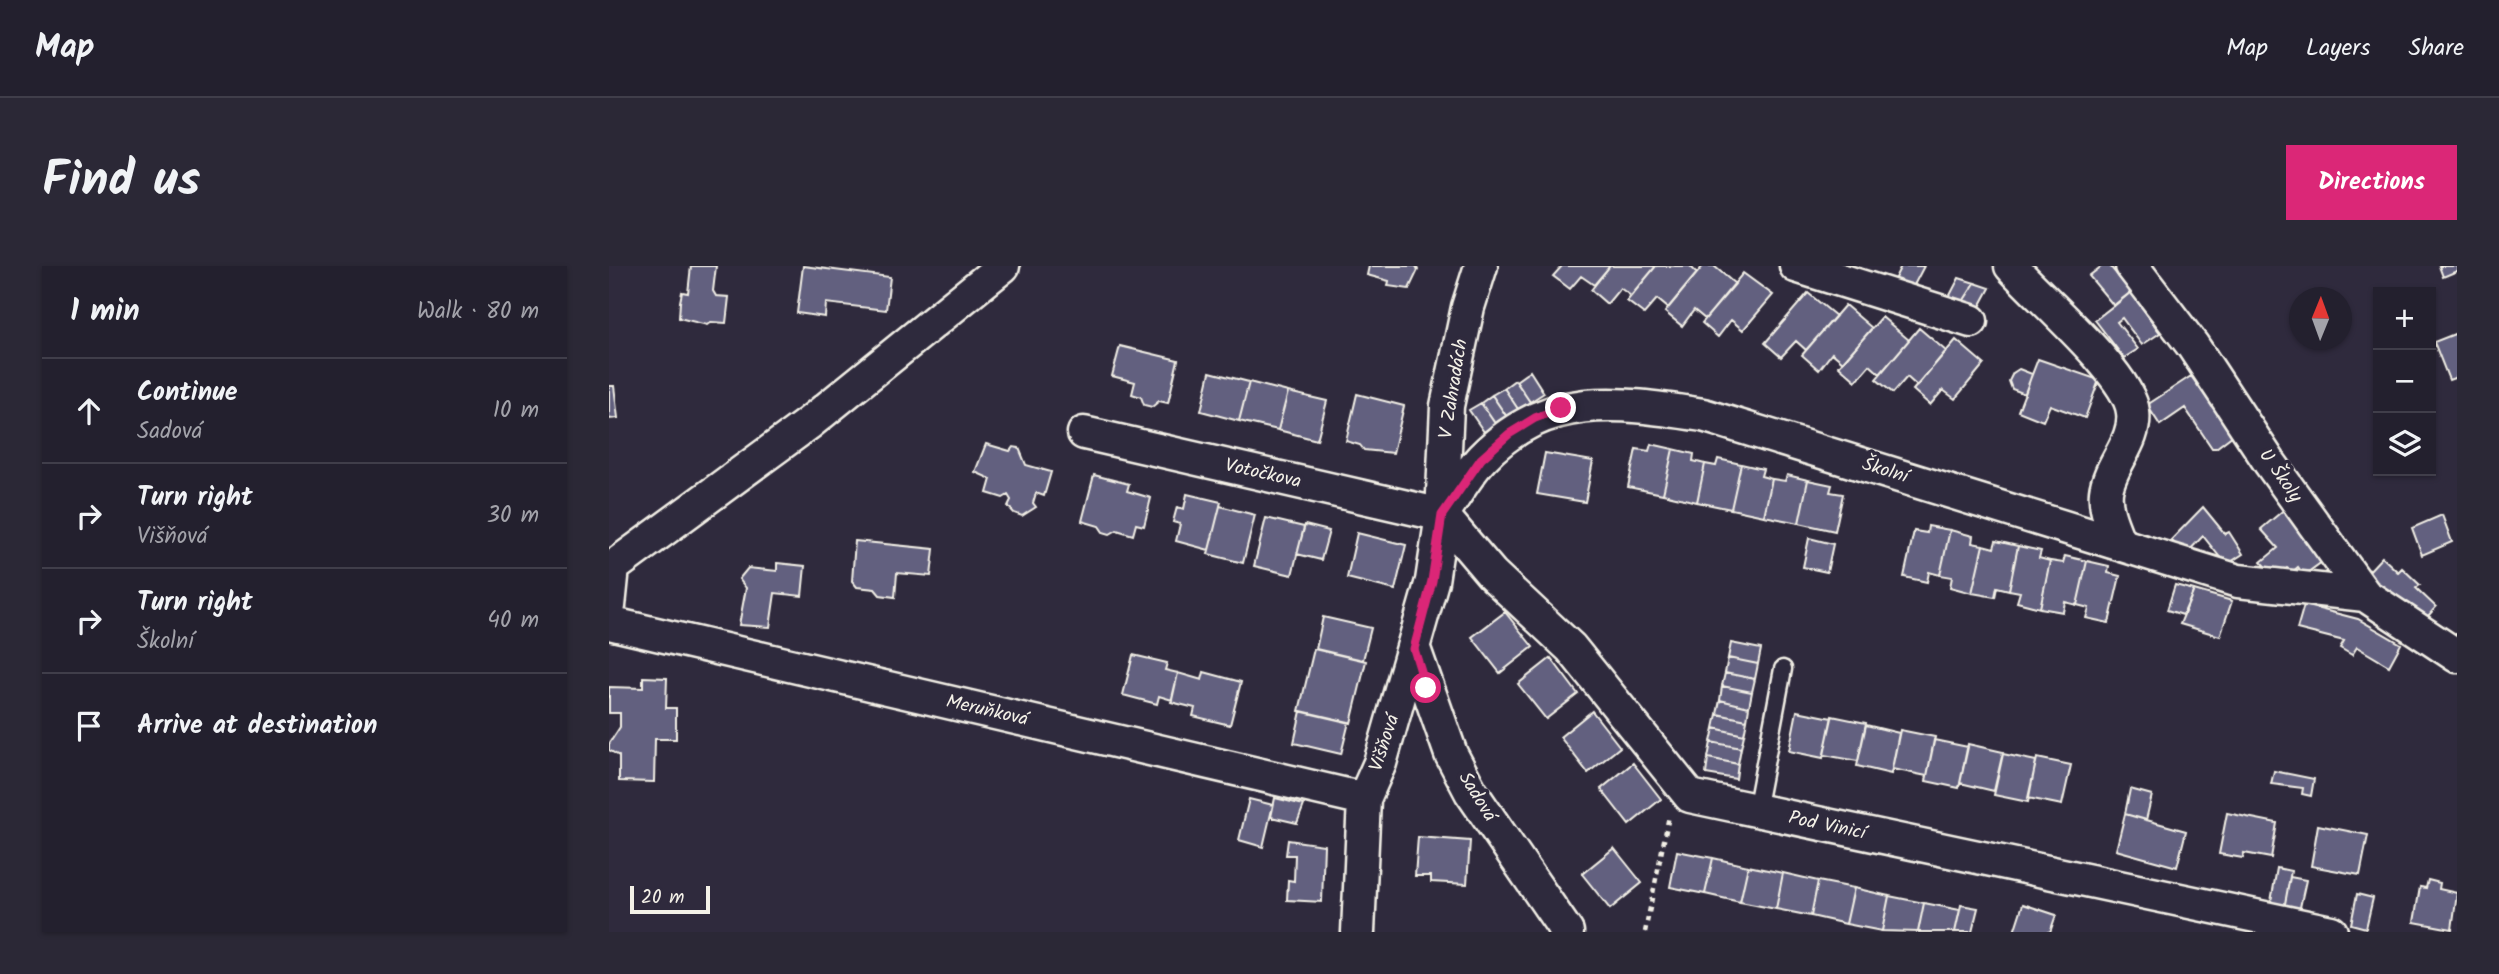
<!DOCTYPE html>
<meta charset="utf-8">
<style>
body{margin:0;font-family:Kalam,sans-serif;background:#2b2836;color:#f1f3f6}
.controls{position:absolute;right:21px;top:21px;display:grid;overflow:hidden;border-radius:0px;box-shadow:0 2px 5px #0004}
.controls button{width:63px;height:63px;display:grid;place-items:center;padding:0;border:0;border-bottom:2px solid #403e4a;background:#23202e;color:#f1f3f6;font:35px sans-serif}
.compass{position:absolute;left:1680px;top:21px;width:63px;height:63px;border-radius:50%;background:#23202e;box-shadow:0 2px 5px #0004;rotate:1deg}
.scale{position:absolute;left:21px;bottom:18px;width:80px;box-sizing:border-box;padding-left:7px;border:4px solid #f4f1e8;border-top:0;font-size:19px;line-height:24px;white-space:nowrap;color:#f4f1e8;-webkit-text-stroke:5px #2f2a3d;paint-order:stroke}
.stop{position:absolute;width:21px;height:21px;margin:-16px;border:5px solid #db2777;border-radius:50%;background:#fff}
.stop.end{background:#db2777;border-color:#fff;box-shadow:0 2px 7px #0008}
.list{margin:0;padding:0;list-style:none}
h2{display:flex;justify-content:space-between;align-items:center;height:91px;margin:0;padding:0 28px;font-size:30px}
h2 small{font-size:23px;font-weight:400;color:#a3a3aa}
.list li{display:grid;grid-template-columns:46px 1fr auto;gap:21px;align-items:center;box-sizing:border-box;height:105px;padding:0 28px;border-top:2px solid #403e4a}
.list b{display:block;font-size:26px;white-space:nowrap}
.list p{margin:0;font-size:23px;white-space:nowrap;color:#a3a3aa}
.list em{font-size:23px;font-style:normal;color:#a3a3aa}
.icon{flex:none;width:38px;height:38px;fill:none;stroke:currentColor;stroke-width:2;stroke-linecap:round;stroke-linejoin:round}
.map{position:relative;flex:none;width:1848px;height:666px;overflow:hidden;border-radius:0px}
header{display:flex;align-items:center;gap:42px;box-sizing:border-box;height:98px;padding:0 35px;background:#23202e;border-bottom:2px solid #403e4a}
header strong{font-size:33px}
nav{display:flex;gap:38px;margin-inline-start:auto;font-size:24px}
.intro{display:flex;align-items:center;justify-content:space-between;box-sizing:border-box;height:168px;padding:0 42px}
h1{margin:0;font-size:49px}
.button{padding:18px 32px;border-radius:0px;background:#db2777;color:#fff;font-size:24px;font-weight:700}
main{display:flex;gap:42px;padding:0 42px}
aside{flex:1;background:#23202e;border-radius:0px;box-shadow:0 2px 5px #0004}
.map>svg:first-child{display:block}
.building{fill:#62617f;stroke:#f4f1e8;stroke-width:2}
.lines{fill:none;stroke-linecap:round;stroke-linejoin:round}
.service-casing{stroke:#f4f1e8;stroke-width:21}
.minor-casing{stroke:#f4f1e8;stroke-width:37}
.path{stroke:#f4f1e8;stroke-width:4.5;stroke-dasharray:5 5;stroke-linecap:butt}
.service{stroke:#2f2a3d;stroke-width:16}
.minor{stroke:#2f2a3d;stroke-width:32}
.route{stroke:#db2777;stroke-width:9}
.labels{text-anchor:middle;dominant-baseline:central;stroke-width:7;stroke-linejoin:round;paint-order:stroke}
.street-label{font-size:19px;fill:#f4f1e8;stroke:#2f2a3d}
</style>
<header>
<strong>Map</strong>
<nav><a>Map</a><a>Layers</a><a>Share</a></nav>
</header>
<div class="intro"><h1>Find us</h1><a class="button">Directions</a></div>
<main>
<aside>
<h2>1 min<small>Walk · 80 m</small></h2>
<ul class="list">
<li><svg class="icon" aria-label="ahead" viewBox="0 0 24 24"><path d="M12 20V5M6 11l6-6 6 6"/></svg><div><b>Continue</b><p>Sadová</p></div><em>10 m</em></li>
<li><svg class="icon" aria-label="right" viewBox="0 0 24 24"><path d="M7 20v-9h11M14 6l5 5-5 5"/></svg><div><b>Turn right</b><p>Višňová</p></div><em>30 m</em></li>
<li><svg class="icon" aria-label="right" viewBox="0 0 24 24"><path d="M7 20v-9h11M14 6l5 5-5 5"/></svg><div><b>Turn right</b><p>Školní</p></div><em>40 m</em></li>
<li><svg class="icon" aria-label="arrive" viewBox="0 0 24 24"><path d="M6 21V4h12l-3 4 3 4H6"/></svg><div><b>Arrive at destination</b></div></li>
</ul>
</aside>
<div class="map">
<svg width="1848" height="666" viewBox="0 0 1848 666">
<rect width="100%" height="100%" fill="#2f2a3d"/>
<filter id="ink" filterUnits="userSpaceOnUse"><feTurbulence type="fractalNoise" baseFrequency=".0143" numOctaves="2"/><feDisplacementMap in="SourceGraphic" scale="14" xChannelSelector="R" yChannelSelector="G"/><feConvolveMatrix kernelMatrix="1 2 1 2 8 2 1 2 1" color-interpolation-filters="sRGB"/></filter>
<g filter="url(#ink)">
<path class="building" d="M 82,0 L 107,0 L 104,25 L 107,30 L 120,31 L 117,57 L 102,56 L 98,59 L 70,52 L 71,36 L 73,26 L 79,27 Z
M 194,0 L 281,11 L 277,44 L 217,37 L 216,51 L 188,47 Z
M 760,0 L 807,0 L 809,4 L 800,23 L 779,20 L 780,15 L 758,9 Z
M 953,0 L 1001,0 L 985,19 L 972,10 L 961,23 L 944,10 Z
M 1001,0 L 1047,0 L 1022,30 L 1011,22 L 998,38 L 982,24 Z
M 1047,0 L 1081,0 L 1088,7 L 1059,42 L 1048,33 L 1035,48 L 1018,35 Z
M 1094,0 L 1105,0 L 1126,18 L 1096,53 L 1085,44 L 1073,60 L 1056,46 Z
M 1292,0 L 1315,0 L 1302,25 L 1284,16 Z
M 1493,0 L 1501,0 L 1522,26 L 1505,40 L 1480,10 Z
M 1830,0 L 1848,0 L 1848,5 L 1834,11 Z
M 1134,7 L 1164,29 L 1134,64 L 1122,54 L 1109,71 L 1093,57 Z
M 1350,12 L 1366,17 L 1351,40 L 1339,33 Z
M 1366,17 L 1381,22 L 1368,46 L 1353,37 Z
M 1522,26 L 1551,67 L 1533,79 L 1513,52 L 1508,56 L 1529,83 L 1515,92 L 1486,54 Z
M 1199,27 L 1227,50 L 1197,84 L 1187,75 L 1172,91 L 1156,77 Z
M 1236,39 L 1263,62 L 1234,96 L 1223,87 L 1210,104 L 1193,89 Z
M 1273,51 L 1300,74 L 1271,108 L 1261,99 L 1247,115 L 1230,100 Z
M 1310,62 L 1337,85 L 1308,120 L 1298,111 L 1284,127 L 1267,113 Z
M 1848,67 L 1848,111 L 1840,114 L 1825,76 Z
M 1347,74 L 1375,98 L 1346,133 L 1334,124 L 1321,139 L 1304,124 Z
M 511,80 L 569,94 L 559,137 L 550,135 L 543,141 L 535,139 L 532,131 L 523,128 L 526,116 L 503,110 Z
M 1429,93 L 1490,114 L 1476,152 L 1441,139 L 1434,155 L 1409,145 Z
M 1410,103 L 1423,108 L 1416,128 L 1403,123 L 1400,115 L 1404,107 Z
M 921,105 L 935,127 L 921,136 L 907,115 Z
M 601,106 L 640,116 L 630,155 L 592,145 Z
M 1582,110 L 1624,169 L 1607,182 L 1603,182 L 1576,142 L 1551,159 L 1538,139 Z
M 906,114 L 921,136 L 909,143 L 895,122 Z
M 640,116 L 679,126 L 669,164 L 630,155 Z
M 0,120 L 5,120 L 9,152 L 0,153 Z
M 895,122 L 909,143 L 898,151 L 883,129 Z
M 679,126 L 718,135 L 708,174 L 669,164 Z
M 748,128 L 795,140 L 784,187 L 755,184 L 751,179 L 737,175 Z
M 883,129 L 898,151 L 887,159 L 872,137 Z
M 872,137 L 887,159 L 875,166 L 860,144 Z
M 377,178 L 401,185 L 404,181 L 410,182 L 417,199 L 442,206 L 435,230 L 427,227 L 424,237 L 427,241 L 413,250 L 405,247 L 399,240 L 402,234 L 399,229 L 394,232 L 378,227 L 382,213 L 366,206 Z
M 1042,178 L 1064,183 L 1054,228 L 1019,221 L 1027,183 L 1040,185 Z
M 1064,183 L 1085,188 L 1084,195 L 1096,198 L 1088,236 L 1054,228 Z
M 936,187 L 984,195 L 976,236 L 928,228 Z
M 1109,193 L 1132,198 L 1122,243 L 1088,236 L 1096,198 L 1107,200 Z
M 1132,198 L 1154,203 L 1152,210 L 1163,213 L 1155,250 L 1122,243 Z
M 485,209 L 520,218 L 518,225 L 542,232 L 535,260 L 527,258 L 524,269 L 508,264 L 501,268 L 494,266 L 490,260 L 473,255 Z
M 1178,209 L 1199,214 L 1190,257 L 1155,250 L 1163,213 L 1176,215 Z
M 1199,214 L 1223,219 L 1221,226 L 1234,228 L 1226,265 L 1190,257 Z
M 578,228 L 612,236 L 600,284 L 567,275 L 571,258 L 564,256 L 568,241 L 575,243 Z
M 611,240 L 646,249 L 634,297 L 599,288 Z
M 1594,241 L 1616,268 L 1620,266 L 1634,288 L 1617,299 L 1594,270 L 1577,288 L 1562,274 Z
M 1677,242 L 1717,293 L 1695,309 L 1689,301 L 1683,306 L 1678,302 L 1667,312 L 1652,296 L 1669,282 L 1652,263 Z
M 1833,249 L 1843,276 L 1813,289 L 1803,262 Z
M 657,252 L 695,261 L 683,309 L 645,300 Z
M 696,259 L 720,265 L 712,294 L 688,288 Z
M 1319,260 L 1341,264 L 1331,309 L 1320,306 L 1318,316 L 1295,311 L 1305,265 L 1318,267 Z
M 1341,264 L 1364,270 L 1363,277 L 1374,279 L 1363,327 L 1341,321 L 1343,311 L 1331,309 Z
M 748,267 L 797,279 L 786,324 L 738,312 Z
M 1200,272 L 1224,278 L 1218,306 L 1194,301 Z
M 246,275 L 325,283 L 322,310 L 288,307 L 286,331 L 271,329 L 266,323 L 248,321 L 243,315 Z
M 1387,275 L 1409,280 L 1400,324 L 1388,321 L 1386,331 L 1363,327 L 1374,279 L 1385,282 Z
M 1409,280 L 1432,285 L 1430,292 L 1441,295 L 1431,342 L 1408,336 L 1411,326 L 1400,324 Z
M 1456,290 L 1478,295 L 1468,339 L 1456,336 L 1454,346 L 1431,342 L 1441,295 L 1454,297 Z
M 1773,291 L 1789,306 L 1793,302 L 1811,319 L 1807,322 L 1827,341 L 1812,358 L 1758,307 Z
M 1478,295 L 1500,300 L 1499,307 L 1511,310 L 1500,357 L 1477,352 L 1480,342 L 1468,339 Z
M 168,297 L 196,300 L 193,330 L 166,327 L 161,361 L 130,359 L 137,322 L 130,313 L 139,302 L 168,305 Z
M 1566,319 L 1585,324 L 1574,349 L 1558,344 Z
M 1585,324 L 1623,335 L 1611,370 L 1571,358 Z
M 1695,339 L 1749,353 L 1792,378 L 1780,400 L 1748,381 L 1743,389 L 1731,382 L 1735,375 L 1688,363 Z
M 896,346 L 924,381 L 891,407 L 863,371 Z
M 714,351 L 762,362 L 754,394 L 707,383 Z
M 1122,377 L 1152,383 L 1149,398 L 1119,392 Z
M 705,383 L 757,395 L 742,457 L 690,445 Z
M 524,389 L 558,397 L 556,404 L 569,407 L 563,434 L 550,430 L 548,438 L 514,429 Z
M 942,392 L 969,428 L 937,453 L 909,418 Z
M 1119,392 L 1149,398 L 1146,413 L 1116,407 Z
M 595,406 L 632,416 L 621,459 L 584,450 L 586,442 L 562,436 L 569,407 L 593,414 Z
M 1116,407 L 1146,413 L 1143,426 L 1113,420 Z
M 34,411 L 58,412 L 57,442 L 67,442 L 67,473 L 46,473 L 45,516 L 10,515 L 10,490 L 0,484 L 0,478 L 11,461 L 11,447 L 0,447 L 0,421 L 34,422 Z
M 1113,420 L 1143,426 L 1140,441 L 1111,434 Z
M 1111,434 L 1140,441 L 1138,454 L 1108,448 Z
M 692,445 L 740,456 L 732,488 L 685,477 Z
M 983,445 L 1011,481 L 979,507 L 951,471 Z
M 1188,445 L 1223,452 L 1214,492 L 1180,485 Z
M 1108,448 L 1138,454 L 1135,469 L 1105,462 Z
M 1223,450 L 1257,457 L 1249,495 L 1215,489 Z
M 1257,459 L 1290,467 L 1282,508 L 1248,500 Z
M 1105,462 L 1135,469 L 1132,482 L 1102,476 Z
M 1291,464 L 1326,471 L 1318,510 L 1283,503 Z
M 1325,474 L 1359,481 L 1350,522 L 1317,515 Z
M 1102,476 L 1132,482 L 1129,498 L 1099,492 Z
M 1359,478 L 1394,486 L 1385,525 L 1351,517 Z
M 1394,488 L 1427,495 L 1419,536 L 1385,529 Z
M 1099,492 L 1129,498 L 1127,513 L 1097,508 Z
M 1428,492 L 1462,499 L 1453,539 L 1419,532 Z
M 1024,497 L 1052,533 L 1020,559 L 992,523 Z
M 1665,505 L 1705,513 L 1702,530 L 1693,528 L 1694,522 L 1662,518 Z
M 1521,523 L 1543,529 L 1537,554 L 1516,548 Z
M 666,532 L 695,539 L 688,557 L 662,551 Z
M 640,533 L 664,539 L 654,581 L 630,574 Z
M 1618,547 L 1668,557 L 1662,592 L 1635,587 L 1634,592 L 1610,588 Z
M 1516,548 L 1577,565 L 1568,601 L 1507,584 Z
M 1709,559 L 1759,569 L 1751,609 L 1702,600 Z
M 809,571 L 861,575 L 858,618 L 822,616 L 822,610 L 806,610 Z
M 679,574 L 715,579 L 713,636 L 678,634 L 679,614 L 685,615 L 686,589 L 677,589 Z
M 1005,582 L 1033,617 L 1001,643 L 973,608 Z
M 1068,585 L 1104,592 L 1096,628 L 1061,621 Z
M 1104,592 L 1139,600 L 1131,636 L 1096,628 Z
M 1139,600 L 1174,607 L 1167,643 L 1131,636 Z
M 1668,602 L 1682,605 L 1675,643 L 1661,641 Z
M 1174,607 L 1209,615 L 1202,650 L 1167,643 Z
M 1681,611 L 1697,614 L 1690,646 L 1675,643 Z
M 1819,614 L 1831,617 L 1830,623 L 1848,627 L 1843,663 L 1805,656 L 1811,621 L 1817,622 Z
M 1209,615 L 1245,622 L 1237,658 L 1202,650 Z
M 1245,622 L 1280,630 L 1273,665 L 1237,658 Z
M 1748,628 L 1764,632 L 1757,662 L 1742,658 Z
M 1280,630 L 1315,637 L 1309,666 L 1273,665 Z
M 1315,637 L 1351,644 L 1346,666 L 1309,666 Z
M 1414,638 L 1447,649 L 1441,666 L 1405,666 Z
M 1352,639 L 1369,642 L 1363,666 L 1346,666 Z"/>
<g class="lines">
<g class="service-casing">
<path id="service" d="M 1147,545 L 1174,403"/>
</g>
<g class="minor-casing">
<path id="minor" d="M 1187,0 L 1362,55
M 1402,0 C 1430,32 1520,108 1524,146 C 1528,175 1500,199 1497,226 C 1495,243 1504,262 1510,277
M 1523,0 L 1584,80 L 1661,197 L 1756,329 L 1848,390
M 475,167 L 833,249
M 833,249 L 883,308 L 962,382 L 1081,530 L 1722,666
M 833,249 C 846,230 858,208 873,192 C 938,124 1010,136 1094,149 L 1629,315 L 1756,329
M 0,340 L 4,301 L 200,157 L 394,0
M 0,357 L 755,533
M 805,383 L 842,488 L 862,526 L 958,666
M 749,666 L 755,533 L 771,497 L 823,315 L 833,249 L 838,140 L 859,41 L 872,0"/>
</g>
<path class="path" d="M 1036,666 L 1060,550"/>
<use href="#service" class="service"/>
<use href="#minor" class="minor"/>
</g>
</g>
<g class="lines" filter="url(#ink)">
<path class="route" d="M 817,422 L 805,383 L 823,315 L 833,249 L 872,193 L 900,168 L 926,152 L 952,142"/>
</g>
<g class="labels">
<g class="street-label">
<text transform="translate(845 123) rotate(-81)">V Zahradách</text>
<text transform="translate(1276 205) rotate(17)">Školní</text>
<text transform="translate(654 208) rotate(13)">Votočkova</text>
<text transform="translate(1671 210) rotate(55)">U Školy</text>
<text transform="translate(378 445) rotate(13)">Meruňková</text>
<text transform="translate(776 477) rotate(-72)">Višňová</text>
<text transform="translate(868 531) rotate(58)">Sadová</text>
<text transform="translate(1218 560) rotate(12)">Pod Vinicí</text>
</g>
</g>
</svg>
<div class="controls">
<button>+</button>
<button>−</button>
<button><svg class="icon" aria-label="layers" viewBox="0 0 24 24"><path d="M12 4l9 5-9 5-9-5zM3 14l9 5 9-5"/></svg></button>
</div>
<svg class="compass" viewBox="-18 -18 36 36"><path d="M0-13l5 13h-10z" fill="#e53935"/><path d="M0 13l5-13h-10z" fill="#a3a3aa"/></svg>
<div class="scale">20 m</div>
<div class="stop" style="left:817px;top:422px"></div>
<div class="stop end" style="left:952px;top:142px"></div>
</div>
</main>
